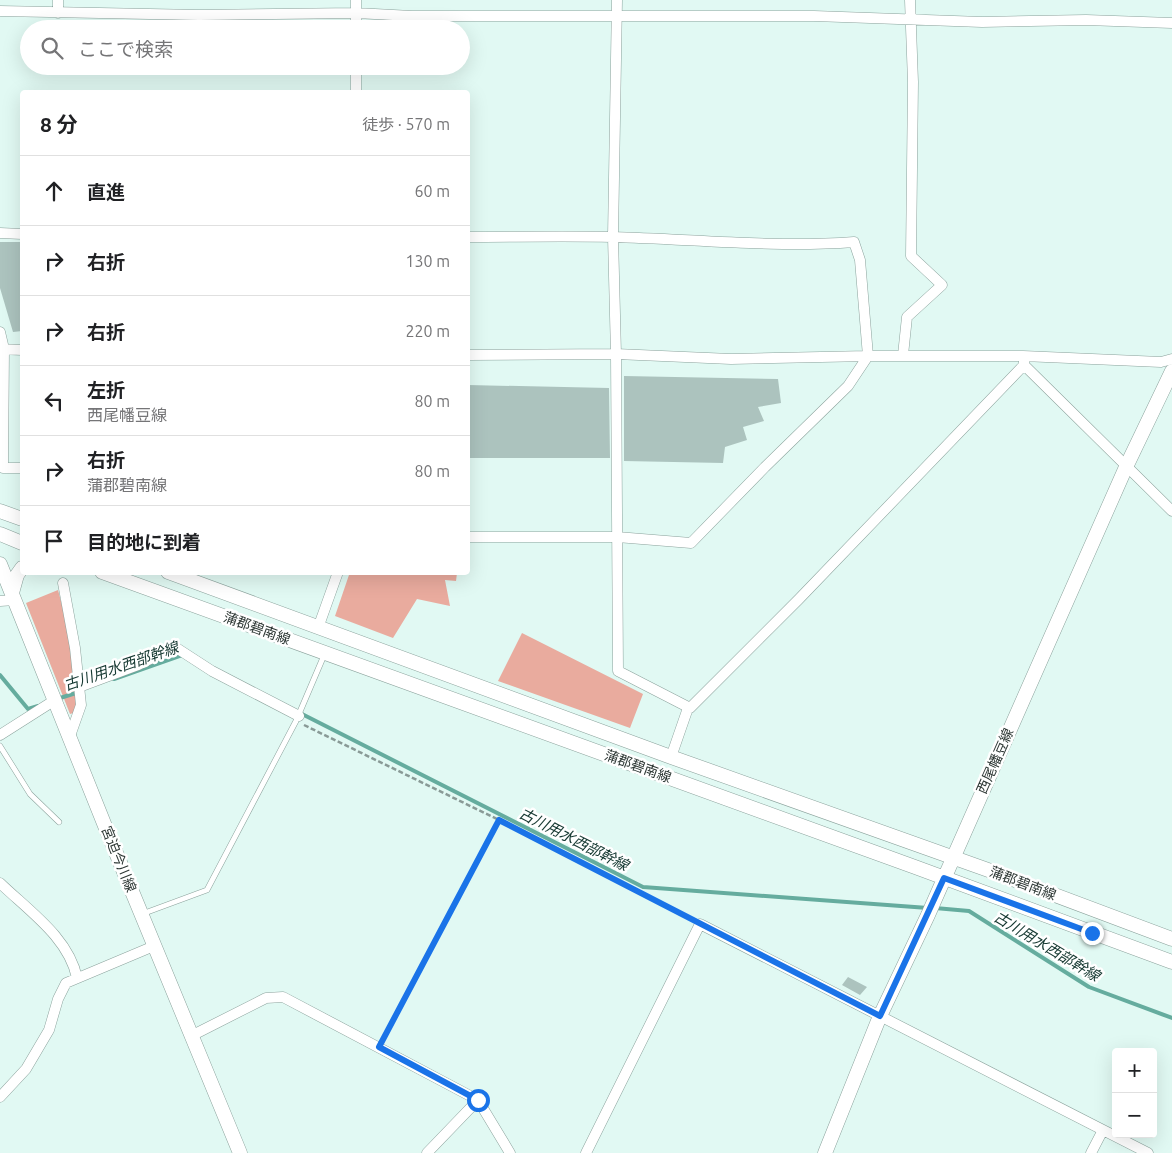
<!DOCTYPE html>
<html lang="ja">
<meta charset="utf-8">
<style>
body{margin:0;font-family:Ubuntu,"Noto Sans JP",sans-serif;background:#f2f2f2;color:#202124}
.controls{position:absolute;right:15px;bottom:15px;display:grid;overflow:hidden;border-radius:5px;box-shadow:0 5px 20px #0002}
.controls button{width:45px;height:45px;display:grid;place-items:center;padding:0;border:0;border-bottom:1px solid #e0e0e0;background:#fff;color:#202124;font:25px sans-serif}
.stop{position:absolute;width:15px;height:15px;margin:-11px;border:4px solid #1a73e8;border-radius:50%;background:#fff}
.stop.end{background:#1a73e8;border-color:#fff;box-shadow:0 1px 5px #0008}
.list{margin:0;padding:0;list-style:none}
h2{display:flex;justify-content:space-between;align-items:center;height:65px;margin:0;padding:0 20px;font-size:21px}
h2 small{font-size:16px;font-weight:400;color:#757577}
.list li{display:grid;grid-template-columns:32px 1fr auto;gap:15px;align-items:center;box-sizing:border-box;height:70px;padding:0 20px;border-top:1px solid #e0e0e0}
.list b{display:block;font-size:19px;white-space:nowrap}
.list p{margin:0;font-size:16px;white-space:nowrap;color:#757577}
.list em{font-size:16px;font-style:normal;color:#757577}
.icon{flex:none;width:28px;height:28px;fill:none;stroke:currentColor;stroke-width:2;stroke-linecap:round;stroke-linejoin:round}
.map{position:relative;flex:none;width:1172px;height:1153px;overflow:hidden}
.search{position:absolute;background:#fff;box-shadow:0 5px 20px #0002;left:20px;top:20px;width:450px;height:55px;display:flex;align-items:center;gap:12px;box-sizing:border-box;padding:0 18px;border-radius:28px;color:#757577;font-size:19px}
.panel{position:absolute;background:#fff;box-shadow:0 5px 20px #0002;left:20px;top:90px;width:450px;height:485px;border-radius:5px}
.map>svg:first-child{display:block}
.forest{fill:#e9ab9e}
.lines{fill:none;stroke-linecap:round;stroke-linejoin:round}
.stream{stroke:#65ac9e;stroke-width:4}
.building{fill:#acc3be}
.service-casing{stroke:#8ba29c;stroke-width:6}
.minor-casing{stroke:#8ba29c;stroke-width:11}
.secondary-casing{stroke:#8ba29c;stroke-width:15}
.path{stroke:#899a96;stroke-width:2.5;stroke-dasharray:5 2.5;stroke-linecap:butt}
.service{stroke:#fff;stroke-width:5}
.minor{stroke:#fff;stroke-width:10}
.secondary{stroke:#fff;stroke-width:14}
.route{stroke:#1a73e8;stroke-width:6}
.labels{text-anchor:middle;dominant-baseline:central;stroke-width:5;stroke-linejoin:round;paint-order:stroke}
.street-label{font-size:14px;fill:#2d3734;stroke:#fff}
.water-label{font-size:15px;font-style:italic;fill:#153831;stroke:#fff}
</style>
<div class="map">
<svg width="1172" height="1153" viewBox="0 0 1172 1153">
<rect width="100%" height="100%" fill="#e1f9f3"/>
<path class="forest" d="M 350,572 L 457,572 L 457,573 L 456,581 L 445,580 L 450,606 L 417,599 L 393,638 L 335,616 Z
M 58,590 L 70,635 L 77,712 L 70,714 L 26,603 Z
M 522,633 L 643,694 L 630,728 L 498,681 Z"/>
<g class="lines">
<path class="stream" d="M 0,675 L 28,709 L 38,706
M 114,679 L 185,654
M 57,699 L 79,692
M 300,713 L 643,887 L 928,908
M 935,908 L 969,911 L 1089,987 L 1172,1018"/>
</g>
<path class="building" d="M 0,242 L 22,242 L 22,331 L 13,332 L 0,288 Z
M 624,376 L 778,379 L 781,403 L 758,407 L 764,421 L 743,427 L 747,440 L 725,447 L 723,463 L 624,461 Z
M 468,385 L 609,388 L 610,458 L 468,458 Z
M 848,977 L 867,987 L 860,995 L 842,985 Z"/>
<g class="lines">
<g class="service-casing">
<path id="service" d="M 0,746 L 30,794 L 59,822
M 142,914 L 207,890 L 296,721 L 325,653"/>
</g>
<g class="minor-casing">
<path id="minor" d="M 617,0 L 613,237 L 616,354 L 618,671 L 690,708 L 799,599 L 1024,365
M 0,11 L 199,15 L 356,13 L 412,16 L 814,16 L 982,22 L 1086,20 L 1172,23
M 58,13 L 58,0
M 356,29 L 356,0
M 356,92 L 356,66
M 0,233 L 22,234
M 468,237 C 515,237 564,236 612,237 C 692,239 773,248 854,242 L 860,260 L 868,356 L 848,386 L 765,467 L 691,543 L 617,537 L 468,537
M 0,332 L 4,349 L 3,468 L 22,468
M 0,349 L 22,350
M 468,355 L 616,354 L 731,359 L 868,356 L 1023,356 L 1161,362 L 1172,359
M 903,355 L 907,317 L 942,285 L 911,256 L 913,82 L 910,0
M 1024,359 L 1024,365 L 1172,511
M 63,583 L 75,648 L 81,705 L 70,736
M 0,601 L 15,600
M 318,628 L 338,572
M 79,687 L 138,665 L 175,647 L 212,671 L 299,716
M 0,735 L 55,700
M 671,757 L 688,708
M 0,883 C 29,911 69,938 77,978
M 191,1036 L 266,998 L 283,997 L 478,1100 L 510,1153
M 0,1097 L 26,1069 L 49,1030 L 58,999 L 66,983 L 154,946
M 427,1153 L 478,1100
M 586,1153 L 700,924 L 1148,1153
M 1091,1153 L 1103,1130"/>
</g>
<g class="secondary-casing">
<path id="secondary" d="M 0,511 L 22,519
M 0,534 L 22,543
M 0,564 L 105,826 L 240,1153
M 102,572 L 915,867 L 1172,962
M 168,572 L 671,757 L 991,871 L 1172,939
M 12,593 L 17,575 L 22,568
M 825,1153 L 880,1016 L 928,915 L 1126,467 L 1172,371"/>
</g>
<path class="path" d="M 304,725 L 499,820 L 692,920
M 384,1038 L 499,820"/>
<use href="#service" class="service"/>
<use href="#minor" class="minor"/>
<use href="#secondary" class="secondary"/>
</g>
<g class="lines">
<path class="route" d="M 478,1100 L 379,1047 L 499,820 L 880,1016 L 944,878 L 1092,933"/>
</g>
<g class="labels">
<g class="street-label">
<text transform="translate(257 628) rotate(20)">蒲郡碧南線</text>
<text transform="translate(995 761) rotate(-66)">西尾幡豆線</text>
<text transform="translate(638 766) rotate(20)">蒲郡碧南線</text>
<text transform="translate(119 859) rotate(68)">宮迫今川線</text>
<text transform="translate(1023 883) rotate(21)">蒲郡碧南線</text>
</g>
<g class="water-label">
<text transform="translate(121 666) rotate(-19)">古川用水西部幹線</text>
<text transform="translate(574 839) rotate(27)">古川用水西部幹線</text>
<text transform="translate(1047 946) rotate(31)">古川用水西部幹線</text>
</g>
</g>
</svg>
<div class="controls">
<button>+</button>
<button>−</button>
</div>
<div class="stop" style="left:478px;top:1100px"></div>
<div class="stop end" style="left:1092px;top:933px"></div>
<div class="search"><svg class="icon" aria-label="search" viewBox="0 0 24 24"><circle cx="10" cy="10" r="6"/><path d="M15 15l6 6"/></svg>ここで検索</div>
<section class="panel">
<h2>8 分<small>徒歩 · 570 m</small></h2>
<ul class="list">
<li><svg class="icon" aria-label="ahead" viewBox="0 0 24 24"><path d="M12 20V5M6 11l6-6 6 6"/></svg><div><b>直進</b></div><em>60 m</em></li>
<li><svg class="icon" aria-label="right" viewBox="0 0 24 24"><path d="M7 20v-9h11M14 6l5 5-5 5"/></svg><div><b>右折</b></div><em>130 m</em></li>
<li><svg class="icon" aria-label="right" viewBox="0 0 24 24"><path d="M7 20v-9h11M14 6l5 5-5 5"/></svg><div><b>右折</b></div><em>220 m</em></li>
<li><svg class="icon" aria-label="left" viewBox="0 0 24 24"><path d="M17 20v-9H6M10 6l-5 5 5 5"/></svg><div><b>左折</b><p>西尾幡豆線</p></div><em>80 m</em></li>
<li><svg class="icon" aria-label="right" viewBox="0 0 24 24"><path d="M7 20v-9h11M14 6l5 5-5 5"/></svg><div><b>右折</b><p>蒲郡碧南線</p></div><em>80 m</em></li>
<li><svg class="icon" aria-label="arrive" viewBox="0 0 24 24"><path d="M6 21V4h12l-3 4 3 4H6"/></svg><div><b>目的地に到着</b></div></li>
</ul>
</section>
</div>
